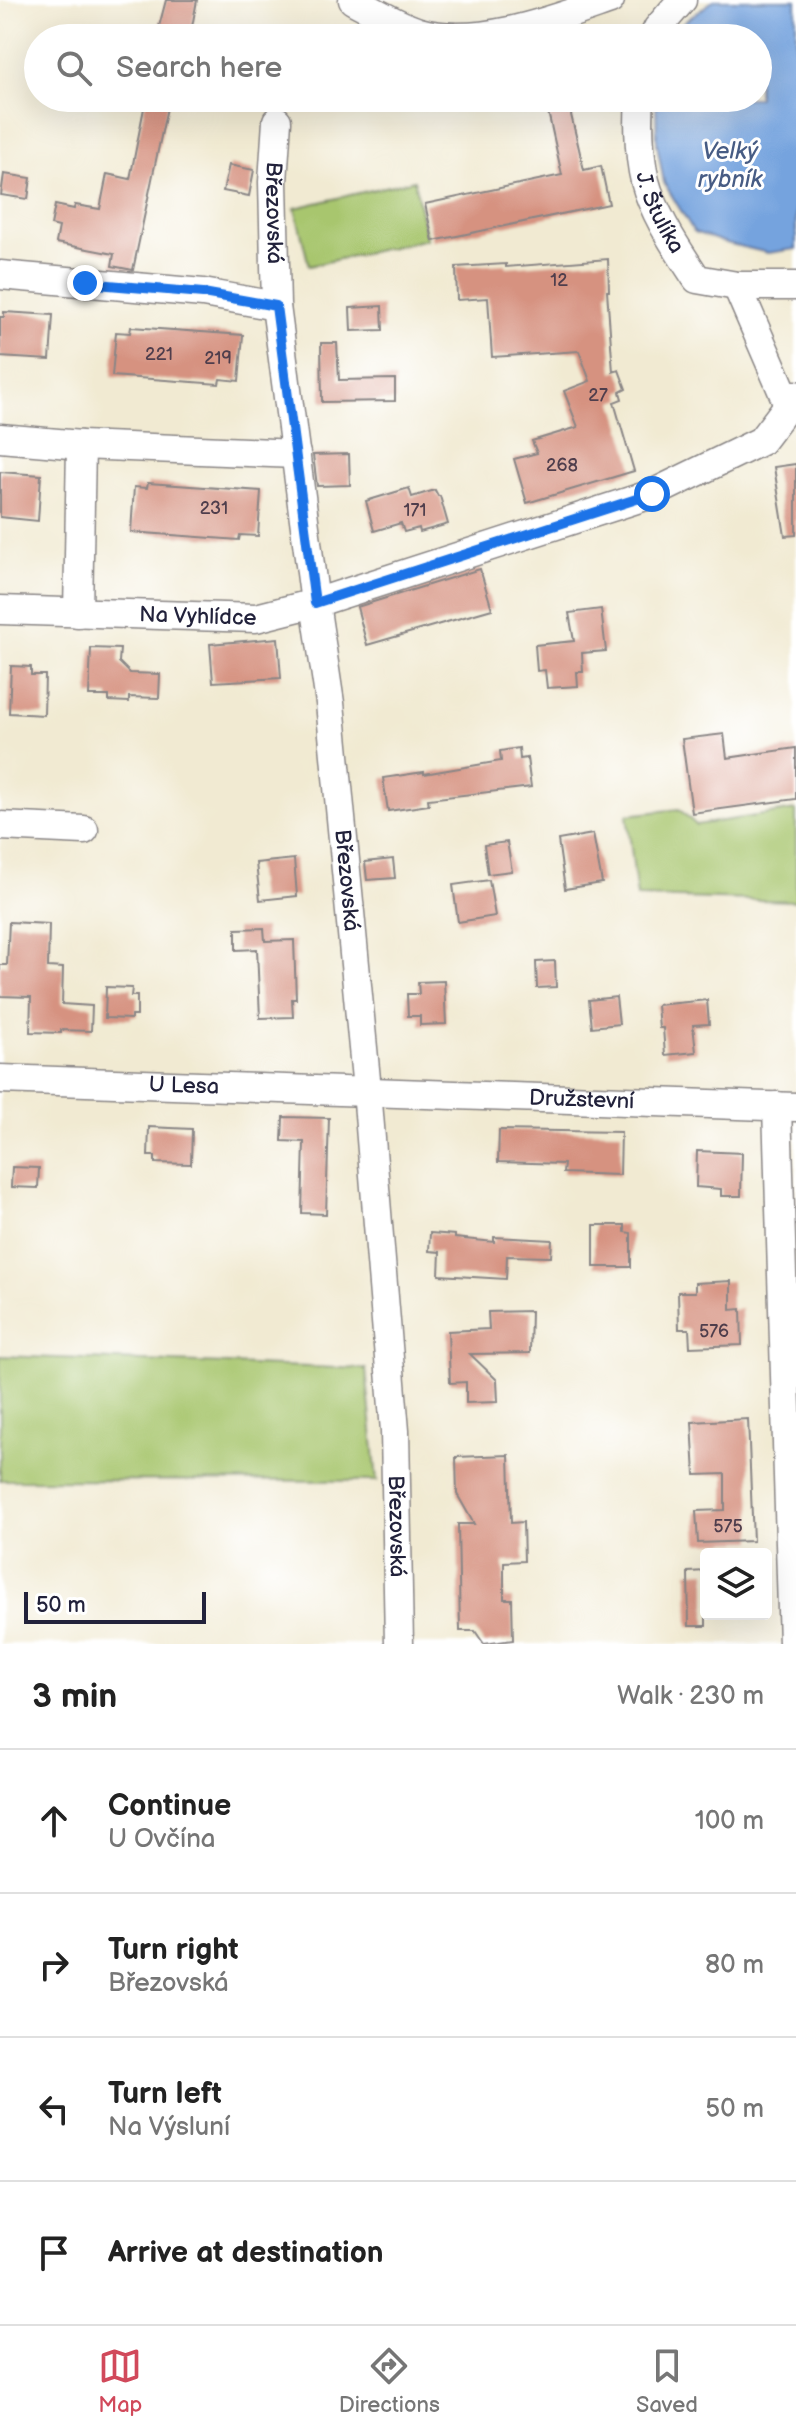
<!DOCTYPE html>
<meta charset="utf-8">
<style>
body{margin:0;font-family:"Balsamiq Sans",sans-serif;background:#f6f6f6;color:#222}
.controls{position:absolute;right:24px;bottom:24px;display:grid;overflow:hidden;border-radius:8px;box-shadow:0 8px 32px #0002}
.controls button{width:72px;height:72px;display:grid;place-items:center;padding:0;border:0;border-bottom:2px solid #e0e0e0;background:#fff;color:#222;font:40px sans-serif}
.scale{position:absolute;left:24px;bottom:20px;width:182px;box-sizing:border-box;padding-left:8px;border:4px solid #22223b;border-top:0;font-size:22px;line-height:28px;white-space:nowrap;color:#22223b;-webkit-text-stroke:6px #fff;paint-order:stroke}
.stop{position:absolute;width:24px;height:24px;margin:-18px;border:6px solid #1a73e8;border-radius:50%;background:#fff}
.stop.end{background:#1a73e8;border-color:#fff;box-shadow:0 2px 8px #0008}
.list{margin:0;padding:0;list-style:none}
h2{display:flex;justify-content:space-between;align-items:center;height:104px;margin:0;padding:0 32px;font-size:34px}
h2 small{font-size:26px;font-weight:400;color:#767676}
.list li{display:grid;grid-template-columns:52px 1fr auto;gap:24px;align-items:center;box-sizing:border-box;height:144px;padding:0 32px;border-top:2px solid #e0e0e0}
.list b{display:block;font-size:30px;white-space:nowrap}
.list p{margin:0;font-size:26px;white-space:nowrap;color:#767676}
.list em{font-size:26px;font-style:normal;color:#767676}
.icon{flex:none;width:44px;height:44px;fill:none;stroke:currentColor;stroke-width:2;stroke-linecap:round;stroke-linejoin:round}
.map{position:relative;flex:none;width:796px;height:1644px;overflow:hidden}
.search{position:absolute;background:#fff;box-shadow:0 8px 32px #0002;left:24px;right:24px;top:24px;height:88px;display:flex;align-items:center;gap:20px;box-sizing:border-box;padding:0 28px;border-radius:44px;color:#767676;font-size:30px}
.sheet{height:680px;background:#fff}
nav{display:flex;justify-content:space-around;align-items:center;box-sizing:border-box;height:112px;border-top:2px solid #e0e0e0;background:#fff;font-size:22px;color:#767676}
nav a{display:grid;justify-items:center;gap:4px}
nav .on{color:#d1495b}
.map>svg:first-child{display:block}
.green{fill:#a8c66e;stroke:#657454;stroke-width:2}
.water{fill:#74a3de;stroke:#4b628c;stroke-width:2}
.building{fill:#d69280}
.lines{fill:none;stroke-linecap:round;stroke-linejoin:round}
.minor-casing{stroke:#8a8686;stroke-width:31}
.minor{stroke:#fff;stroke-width:28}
.route{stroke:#1a73e8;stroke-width:10}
.labels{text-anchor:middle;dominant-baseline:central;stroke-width:6;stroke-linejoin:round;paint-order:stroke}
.number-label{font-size:18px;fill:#4f3e4c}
.street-label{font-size:22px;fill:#22223b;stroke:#fff}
.water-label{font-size:24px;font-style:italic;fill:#475c84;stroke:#fff}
</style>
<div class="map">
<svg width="796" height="1644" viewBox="0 0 796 1644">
<rect width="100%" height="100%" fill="#fff"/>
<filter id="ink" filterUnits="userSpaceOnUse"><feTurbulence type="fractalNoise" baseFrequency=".0125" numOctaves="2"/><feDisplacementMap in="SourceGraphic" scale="16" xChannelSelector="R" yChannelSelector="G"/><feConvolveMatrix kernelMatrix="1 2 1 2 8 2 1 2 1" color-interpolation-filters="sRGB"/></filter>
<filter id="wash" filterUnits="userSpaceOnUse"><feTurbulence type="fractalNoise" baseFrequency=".006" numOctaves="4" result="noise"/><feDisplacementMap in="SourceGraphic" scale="32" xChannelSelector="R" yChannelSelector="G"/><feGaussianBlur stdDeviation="1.8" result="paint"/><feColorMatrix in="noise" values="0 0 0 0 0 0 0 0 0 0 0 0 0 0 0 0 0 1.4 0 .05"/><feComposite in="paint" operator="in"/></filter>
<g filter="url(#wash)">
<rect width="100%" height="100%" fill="#f1ead2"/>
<path class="green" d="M 414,180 L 427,239 L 309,266 L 295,208 Z
M 679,809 L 696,825 L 796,810 L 796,901 L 637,897 L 627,815 Z
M 0,1356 L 366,1369 L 377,1481 L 0,1480 Z"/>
<path class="water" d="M 714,0 L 796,0 L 796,249 L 768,253 L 726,243 L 694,232 L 664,183 L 657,144 L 656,98 L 758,98 L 758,38 L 667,38 L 668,34 Z"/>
<g id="blocks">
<path class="building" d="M 166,0 L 197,0 L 190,38 L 156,38 Z
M 146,98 L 169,98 L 133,270 L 112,266 L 114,254 L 56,243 L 59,227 L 51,225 L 55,205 L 74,209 L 75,205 L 100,209 L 107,174 L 130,179 Z
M 568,102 L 584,170 L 601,166 L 609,204 L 433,241 L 425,204 L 562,175 L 547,107 Z
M 229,165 L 254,170 L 249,196 L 223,191 Z
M 4,174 L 31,178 L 28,199 L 1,195 Z
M 608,259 L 609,291 L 607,291 L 613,372 L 619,370 L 626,389 L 620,392 L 622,399 L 614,402 L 634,471 L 527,503 L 514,459 L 537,453 L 532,441 L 578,427 L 564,391 L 590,381 L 579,351 L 492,357 L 488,298 L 457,300 L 456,267 L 506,264 L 506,267 Z
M 382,306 L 383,330 L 351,331 L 350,308 Z
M 4,312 L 53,315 L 50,360 L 0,357 L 0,317 L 4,317 Z
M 131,327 L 243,335 L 239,381 L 220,379 L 219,384 L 112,376 L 116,332 L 130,333 Z
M 321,343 L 337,343 L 339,380 L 395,379 L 395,401 L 322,402 Z
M 349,454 L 350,485 L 317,486 L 313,455 Z
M 796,464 L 796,535 L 785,536 L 774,467 Z
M 0,472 L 41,475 L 38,521 L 0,517 Z
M 148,483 L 261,491 L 258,536 L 240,535 L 239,540 L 131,532 L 134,487 L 147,488 Z
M 409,488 L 412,497 L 435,490 L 438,496 L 440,496 L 448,524 L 420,532 L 419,528 L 404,532 L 401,523 L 374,531 L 366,501 Z
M 480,569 L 492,609 L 367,645 L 357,607 Z
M 601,609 L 606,651 L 582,653 L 583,672 L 577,672 L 578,686 L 547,688 L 545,670 L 537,671 L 535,645 L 574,641 L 569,613 Z
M 278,638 L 281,678 L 213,682 L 210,644 Z
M 91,648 L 120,649 L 119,662 L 130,673 L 160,674 L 159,698 L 129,697 L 129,702 L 109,701 L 109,696 L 89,696 Z
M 11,666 L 31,667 L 31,675 L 45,675 L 44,715 L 9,713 Z
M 724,734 L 727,758 L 796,748 L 796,799 L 692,813 L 682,739 Z
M 519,748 L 520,759 L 527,758 L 531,787 L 428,799 L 429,805 L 388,811 L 383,778 L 424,772 L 424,774 L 501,761 L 500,751 Z
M 593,834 L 602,883 L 565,889 L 558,840 Z
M 507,842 L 512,871 L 488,874 L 484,845 Z
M 294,859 L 297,896 L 260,900 L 256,863 Z
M 393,859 L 395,878 L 367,880 L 365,862 Z
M 489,880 L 495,916 L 458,922 L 453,885 Z
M 9,922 L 49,924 L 48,967 L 63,968 L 62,1004 L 92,1006 L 91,1031 L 61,1030 L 61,1033 L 30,1032 L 31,997 L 0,996 L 0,965 L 7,965 Z
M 264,928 L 265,941 L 294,940 L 296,999 L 292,999 L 293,1017 L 260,1018 L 257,949 L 236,950 L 236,929 Z
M 555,961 L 556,987 L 537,988 L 536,962 Z
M 444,981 L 446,1024 L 420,1025 L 420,1016 L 408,1016 L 407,994 L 419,994 L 418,982 Z
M 106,987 L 132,988 L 131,996 L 137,996 L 137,1016 L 131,1016 L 131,1019 L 105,1018 Z
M 616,997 L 619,1024 L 592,1027 L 589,1000 Z
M 707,1000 L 709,1024 L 693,1025 L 696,1052 L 665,1055 L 663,1028 L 659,1028 L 657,1005 Z
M 283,1117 L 329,1118 L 326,1214 L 302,1213 L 304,1142 L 282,1141 Z
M 149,1127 L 192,1129 L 191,1164 L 155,1163 L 155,1156 L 148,1156 Z
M 499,1130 L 621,1132 L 620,1175 L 563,1173 L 564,1164 L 498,1162 Z
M 697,1151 L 742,1153 L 741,1196 L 721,1196 L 721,1189 L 696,1187 Z
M 12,1167 L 39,1168 L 38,1188 L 11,1187 Z
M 594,1225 L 625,1225 L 625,1232 L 631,1233 L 631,1267 L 594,1267 Z
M 430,1233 L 455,1235 L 455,1238 L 494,1242 L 494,1237 L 552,1240 L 551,1257 L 507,1256 L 506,1279 L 439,1275 L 440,1252 L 429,1251 Z
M 731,1281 L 731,1310 L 741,1309 L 742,1345 L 690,1347 L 689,1329 L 679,1329 L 678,1292 L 695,1292 L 695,1283 Z
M 531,1311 L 530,1353 L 470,1354 L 497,1380 L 498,1402 L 466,1403 L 466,1382 L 450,1383 L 448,1331 L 489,1329 L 488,1312 Z
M 748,1419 L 753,1541 L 698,1543 L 696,1511 L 725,1510 L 725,1474 L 695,1475 L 692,1422 Z
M 509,1455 L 511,1523 L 523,1522 L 524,1561 L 504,1562 L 504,1599 L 512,1599 L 513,1640 L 484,1644 L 475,1631 L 460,1631 L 458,1524 L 474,1524 L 457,1494 L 456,1457 Z
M 706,1571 L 706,1626 L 689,1626 L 688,1572 Z"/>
</g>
</g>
<g filter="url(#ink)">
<use href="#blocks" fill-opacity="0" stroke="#8a8686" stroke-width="2"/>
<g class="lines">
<g class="minor-casing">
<g id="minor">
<path d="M 353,0 C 374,11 397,25 419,32 C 478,49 555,19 610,0"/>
<path d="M 653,38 L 658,28 L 682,0"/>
<path id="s1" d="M 640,98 C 638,125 639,166 648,191 C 659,222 679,252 697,279 L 737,286 L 796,286"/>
<path id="s2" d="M 277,121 L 273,182 L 276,306 L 315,603 L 330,703 L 367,1090 L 395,1431 L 399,1644"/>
<path d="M 0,275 L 203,293 L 276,306"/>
<path d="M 737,286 L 788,404"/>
<path d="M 0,438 L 81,445 L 296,454"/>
<path id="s3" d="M 0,610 L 256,618 L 315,603 L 652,494 L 761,441 L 796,395"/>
<path d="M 78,613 L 81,445"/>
<path d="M 0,826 L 84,830"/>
<path id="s4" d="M 0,1079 L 796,1107"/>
<path d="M 777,1106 L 793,1644"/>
</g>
</g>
<use href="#minor" class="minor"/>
</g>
</g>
<g class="lines" filter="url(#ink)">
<path class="route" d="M 85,283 L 203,293 L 276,306 L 315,603 L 652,494"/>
</g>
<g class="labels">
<g class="number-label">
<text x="559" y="280">12</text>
<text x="159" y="354">221</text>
<text x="218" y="358">219</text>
<text x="598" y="395">27</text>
<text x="562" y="465">268</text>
<text x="214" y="508">231</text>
<text x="415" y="510">171</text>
<text x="714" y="1331">576</text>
<text x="728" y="1526">575</text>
</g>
<g class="street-label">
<text stroke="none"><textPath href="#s1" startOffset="118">J. Štulíka</textPath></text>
<text stroke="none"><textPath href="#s2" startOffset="92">Březovská</textPath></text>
<text stroke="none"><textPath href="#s3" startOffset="198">Na Vyhlídce</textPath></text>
<text stroke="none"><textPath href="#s2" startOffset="764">Březovská</textPath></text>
<text stroke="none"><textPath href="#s4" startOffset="184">U Lesa</textPath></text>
<text stroke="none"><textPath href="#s4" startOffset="582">Družstevní</textPath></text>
<text stroke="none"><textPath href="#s2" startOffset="1412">Březovská</textPath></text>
</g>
<g class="water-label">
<text x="730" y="151">Velký<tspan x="730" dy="28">rybník</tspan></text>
</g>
</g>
</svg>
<div class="controls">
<button><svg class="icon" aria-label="layers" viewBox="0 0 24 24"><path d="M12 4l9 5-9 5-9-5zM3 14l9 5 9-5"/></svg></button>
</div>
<div class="scale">50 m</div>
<div class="stop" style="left:652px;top:494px"></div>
<div class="stop end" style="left:85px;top:283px"></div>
<div class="search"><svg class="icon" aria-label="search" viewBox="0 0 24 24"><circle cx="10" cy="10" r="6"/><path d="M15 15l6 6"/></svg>Search here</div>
</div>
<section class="sheet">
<h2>3 min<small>Walk · 230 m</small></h2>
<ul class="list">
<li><svg class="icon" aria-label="ahead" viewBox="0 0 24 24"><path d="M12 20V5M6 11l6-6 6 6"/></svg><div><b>Continue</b><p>U Ovčína</p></div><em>100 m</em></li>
<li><svg class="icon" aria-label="right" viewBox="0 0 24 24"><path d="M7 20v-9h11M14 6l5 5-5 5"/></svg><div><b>Turn right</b><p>Březovská</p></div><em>80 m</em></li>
<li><svg class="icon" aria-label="left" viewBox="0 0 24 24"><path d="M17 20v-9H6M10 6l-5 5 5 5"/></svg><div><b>Turn left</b><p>Na Výsluní</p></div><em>50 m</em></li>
<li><svg class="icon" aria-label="arrive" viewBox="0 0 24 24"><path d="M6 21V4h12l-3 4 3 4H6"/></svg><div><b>Arrive at destination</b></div></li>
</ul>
</section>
<nav>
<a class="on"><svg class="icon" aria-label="map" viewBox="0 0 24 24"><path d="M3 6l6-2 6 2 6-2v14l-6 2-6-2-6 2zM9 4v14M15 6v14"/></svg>Map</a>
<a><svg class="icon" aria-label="directions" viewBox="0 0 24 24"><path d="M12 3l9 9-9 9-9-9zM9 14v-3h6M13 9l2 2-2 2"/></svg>Directions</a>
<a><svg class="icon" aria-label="saved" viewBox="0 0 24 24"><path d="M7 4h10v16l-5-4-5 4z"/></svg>Saved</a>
</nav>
